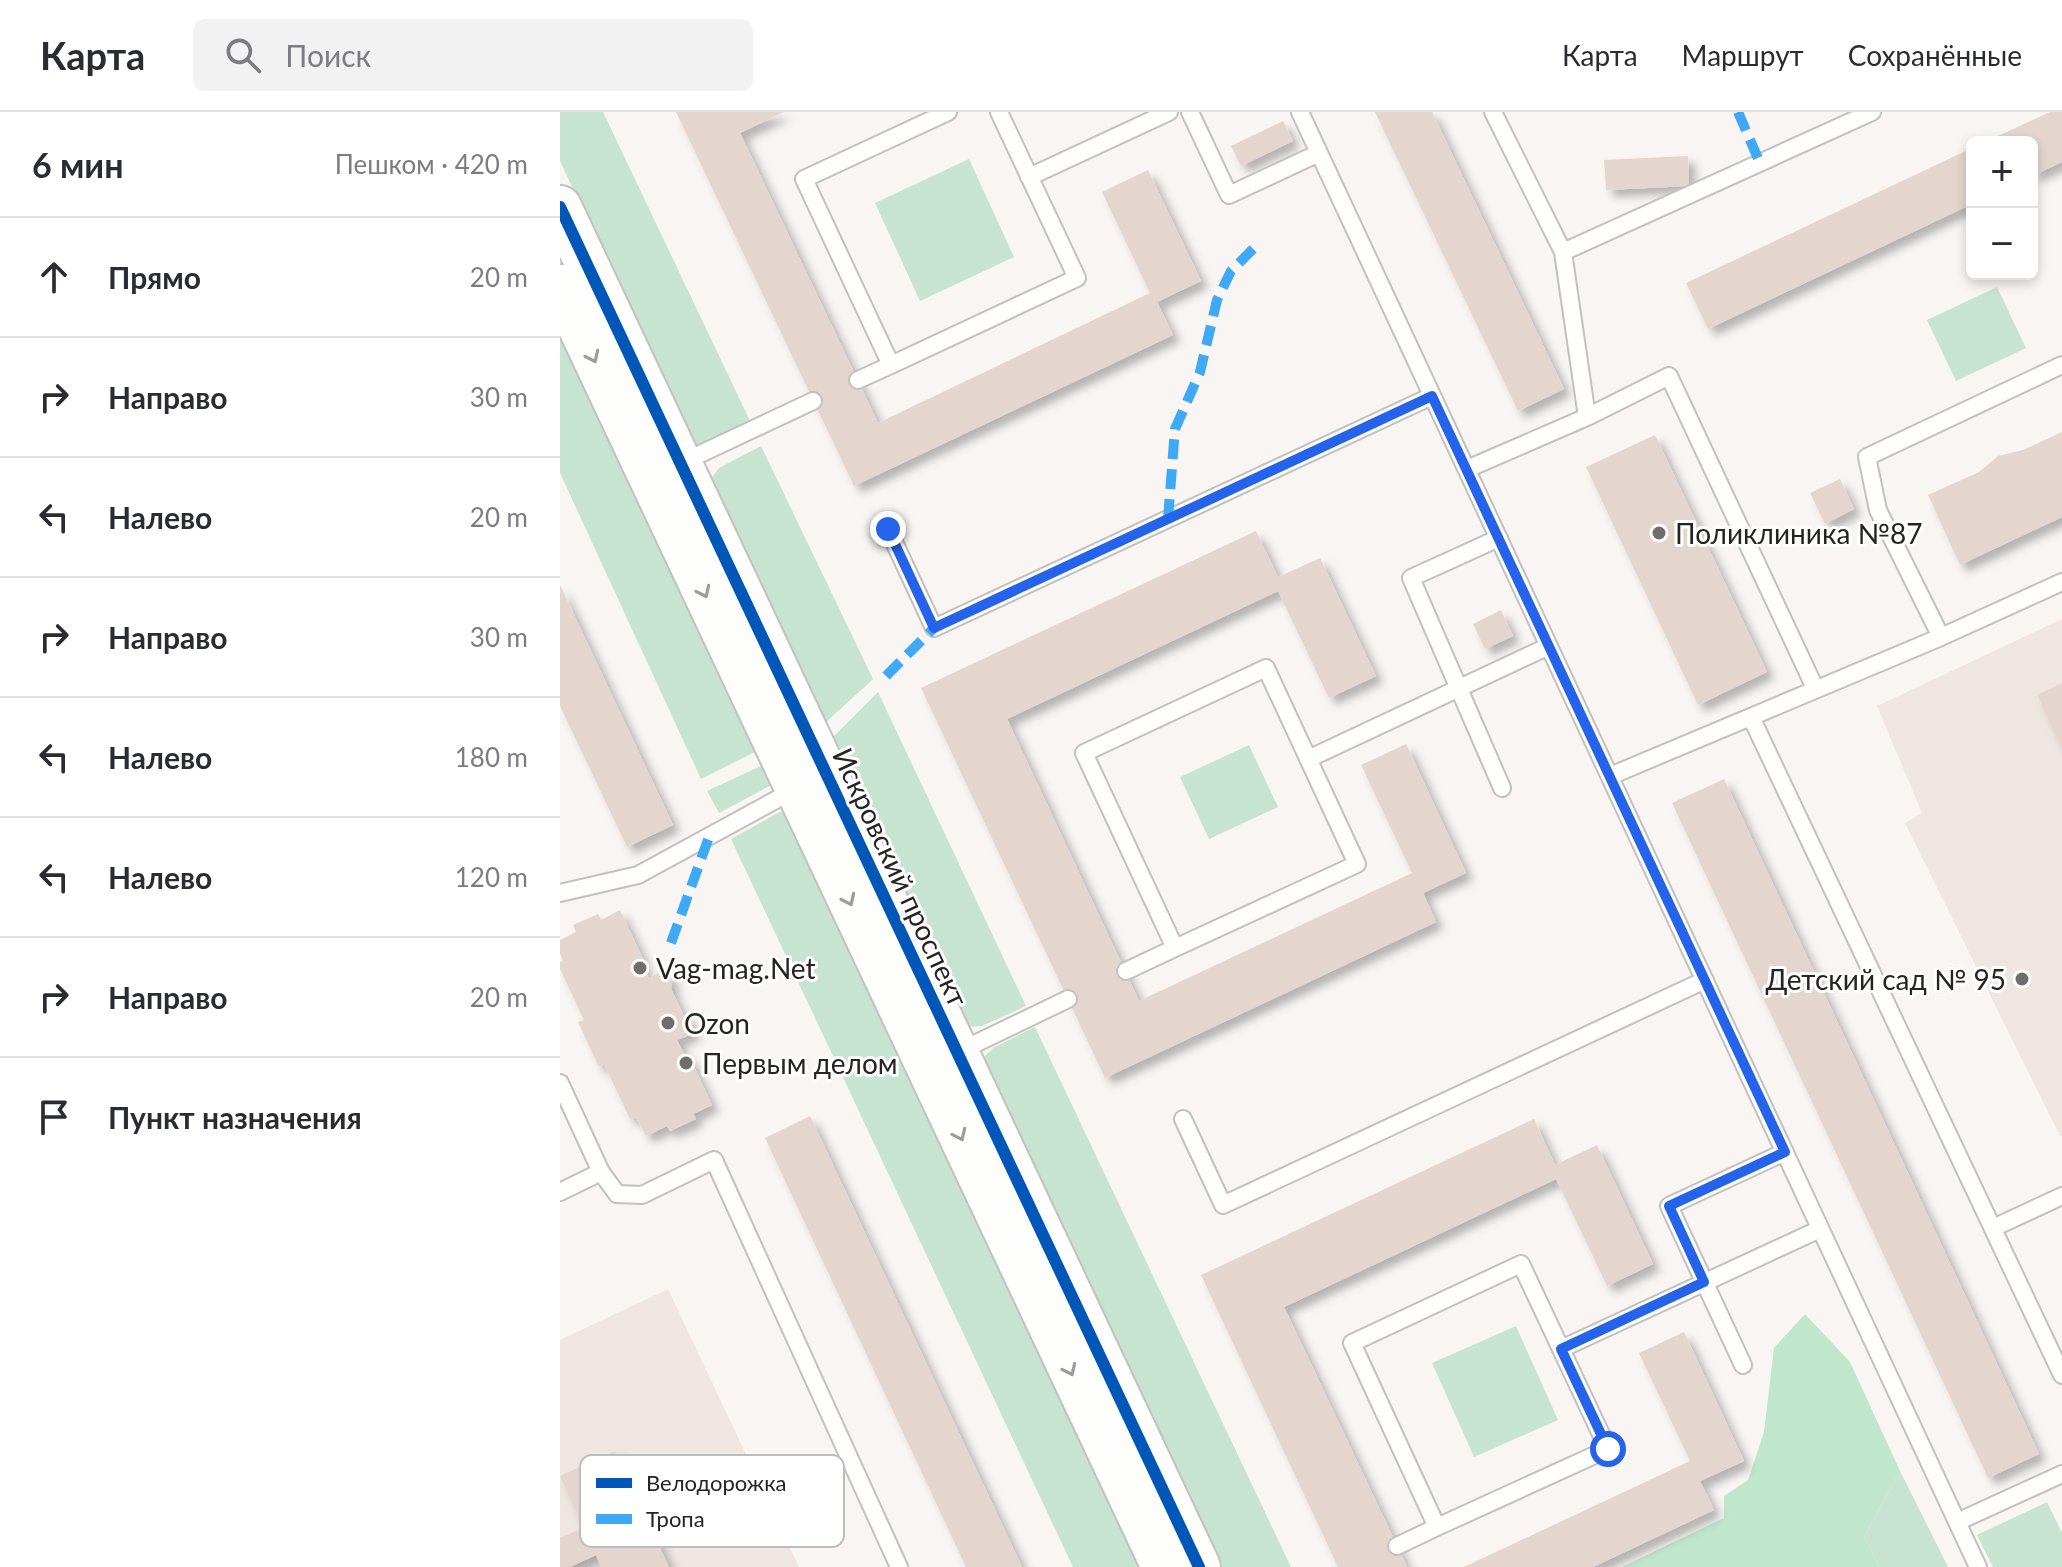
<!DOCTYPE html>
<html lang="ru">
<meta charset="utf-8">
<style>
body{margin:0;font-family:Lato,sans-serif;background:#f2f2f3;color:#2b2b33}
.controls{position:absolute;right:24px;top:24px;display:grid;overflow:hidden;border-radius:12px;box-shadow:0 4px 12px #0003}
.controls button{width:72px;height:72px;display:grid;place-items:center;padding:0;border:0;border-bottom:2px solid #e1e1e2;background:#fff;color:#2b2b33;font:40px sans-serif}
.stop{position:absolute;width:24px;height:24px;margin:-18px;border:6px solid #2563eb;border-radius:50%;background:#fff}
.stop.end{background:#2563eb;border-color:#fff;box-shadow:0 2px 8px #0008}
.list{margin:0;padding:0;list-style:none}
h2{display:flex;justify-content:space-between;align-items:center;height:104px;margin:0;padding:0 32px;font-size:34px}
h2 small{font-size:26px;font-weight:400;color:#7c7c81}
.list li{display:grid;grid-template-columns:52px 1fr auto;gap:24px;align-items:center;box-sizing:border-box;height:120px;padding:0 32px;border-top:2px solid #e1e1e2}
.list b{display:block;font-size:30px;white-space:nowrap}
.list em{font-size:26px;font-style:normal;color:#7c7c81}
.icon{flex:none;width:44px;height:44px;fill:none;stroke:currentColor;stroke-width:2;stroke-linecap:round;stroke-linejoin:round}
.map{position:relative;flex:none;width:1502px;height:1455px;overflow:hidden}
header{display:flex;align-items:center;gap:48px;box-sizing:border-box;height:112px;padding:0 40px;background:#fff;border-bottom:2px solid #e1e1e2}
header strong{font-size:38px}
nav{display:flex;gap:44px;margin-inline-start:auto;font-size:28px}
.search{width:560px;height:72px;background:#f2f2f3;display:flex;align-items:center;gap:20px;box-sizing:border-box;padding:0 28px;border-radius:12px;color:#7c7c81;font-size:30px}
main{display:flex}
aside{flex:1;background:#fff}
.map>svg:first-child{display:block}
.built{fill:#efe6e2}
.green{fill:#c6e4d1}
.forest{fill:#c0e6ce}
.building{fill:#e4d6cf;filter:url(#shadow)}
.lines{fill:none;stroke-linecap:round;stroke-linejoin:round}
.lane-casing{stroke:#c3c1bf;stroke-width:20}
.secondary-casing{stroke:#c3c1bf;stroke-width:46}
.lane{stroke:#fefefd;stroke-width:16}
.secondary{stroke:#fefefd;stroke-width:42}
.quiet{stroke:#3fa9f5;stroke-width:10;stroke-dasharray:20 10;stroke-linecap:butt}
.cycleway-casing{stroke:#fff;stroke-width:17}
.cycleway{stroke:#0057b8;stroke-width:12}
.oneway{stroke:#9d9c9a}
.route{stroke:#2563eb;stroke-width:10}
.poi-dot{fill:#706d6b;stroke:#fff;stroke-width:3}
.labels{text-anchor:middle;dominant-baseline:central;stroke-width:6;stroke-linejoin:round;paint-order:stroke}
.poi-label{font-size:28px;fill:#262422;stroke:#fff;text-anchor:start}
.street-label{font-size:28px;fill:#262422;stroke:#fff}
.key{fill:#fff;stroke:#bebdbd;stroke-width:2}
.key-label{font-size:22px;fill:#262422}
</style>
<header>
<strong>Карта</strong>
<div class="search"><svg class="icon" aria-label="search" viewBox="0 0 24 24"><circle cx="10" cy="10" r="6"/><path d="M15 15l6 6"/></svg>Поиск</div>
<nav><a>Карта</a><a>Маршрут</a><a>Сохранённые</a></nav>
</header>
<main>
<aside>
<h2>6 мин<small>Пешком · 420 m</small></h2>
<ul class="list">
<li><svg class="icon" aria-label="ahead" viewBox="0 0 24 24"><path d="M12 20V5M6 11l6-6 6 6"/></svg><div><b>Прямо</b></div><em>20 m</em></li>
<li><svg class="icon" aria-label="right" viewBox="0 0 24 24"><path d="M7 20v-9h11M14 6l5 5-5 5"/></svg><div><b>Направо</b></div><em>30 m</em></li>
<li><svg class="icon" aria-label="left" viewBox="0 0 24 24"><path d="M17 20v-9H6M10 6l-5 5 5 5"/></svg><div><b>Налево</b></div><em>20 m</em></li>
<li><svg class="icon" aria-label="right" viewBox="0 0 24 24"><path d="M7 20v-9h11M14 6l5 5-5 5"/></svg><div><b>Направо</b></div><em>30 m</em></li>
<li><svg class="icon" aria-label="left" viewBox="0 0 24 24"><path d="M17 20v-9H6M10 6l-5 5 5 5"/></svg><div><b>Налево</b></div><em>180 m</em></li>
<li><svg class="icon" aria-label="left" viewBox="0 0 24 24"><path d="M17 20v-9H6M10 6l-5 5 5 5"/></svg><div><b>Налево</b></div><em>120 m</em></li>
<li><svg class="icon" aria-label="right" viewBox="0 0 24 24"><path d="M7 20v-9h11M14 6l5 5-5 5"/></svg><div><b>Направо</b></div><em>20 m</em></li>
<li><svg class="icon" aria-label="arrive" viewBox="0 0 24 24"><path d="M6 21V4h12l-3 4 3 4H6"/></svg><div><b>Пункт назначения</b></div></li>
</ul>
</aside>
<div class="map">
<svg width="1502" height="1455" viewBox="0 0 1502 1455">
<defs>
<filter id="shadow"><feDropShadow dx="7" dy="7" stdDeviation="4" flood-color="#0004"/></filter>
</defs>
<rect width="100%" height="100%" fill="#f8f5f3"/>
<path class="built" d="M 1502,507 L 1502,1023 L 1500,1024 L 1345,711 L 1362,701 L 1317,594 Z
M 108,1177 L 239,1455 L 0,1455 L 0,1228 Z"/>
<path class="green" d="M 0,0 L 43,0 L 191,311 L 147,332 L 133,334 L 0,49 Z
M 409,47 L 454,145 L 360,189 L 315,91 Z
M 1437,175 L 1466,236 L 1396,269 L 1367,208 Z
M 0,213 L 199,638 L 141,667 L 0,361 Z
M 201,334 L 313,567 L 264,612 L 150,368 L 159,356 Z
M 318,580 L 466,894 L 422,914 L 408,915 L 271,627 Z
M 689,633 L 718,695 L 649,727 L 620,665 Z
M 205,652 L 215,671 L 159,701 L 147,679 Z
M 227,696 L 583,1455 L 513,1455 L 171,727 Z
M 475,915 L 731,1455 L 661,1455 L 422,947 L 433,936 Z
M 956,1214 L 998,1308 L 914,1345 L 872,1251 Z
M 1340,1359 L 1388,1455 L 1319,1455 L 1304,1424 Z
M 1487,1390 L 1502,1421 L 1502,1455 L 1433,1455 L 1417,1423 Z"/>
<path class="forest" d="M 1245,1202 L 1290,1250 L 1340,1359 L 1304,1424 L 1319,1455 L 1062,1455 L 1164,1406 L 1164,1384 L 1188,1368 L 1204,1320 L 1214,1236 Z"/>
<path class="building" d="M 116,0 L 224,0 L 180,21 L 318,311 L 590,181 L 542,80 L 588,58 L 641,169 L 597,190 L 613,223 L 294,374 Z
M 815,0 L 872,0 L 1004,277 L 958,299 Z
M 1490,0 L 1502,0 L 1502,50 L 1472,64 L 1472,30 L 1425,30 Z
M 723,9 L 733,29 L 681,54 L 671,34 Z
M 1412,36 L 1412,92 L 1148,217 L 1126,171 Z
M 1128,44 L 1129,74 L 1046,78 L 1044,48 Z
M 1502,320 L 1502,405 L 1400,453 L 1368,383 L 1419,360 L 1438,344 L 1463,338 Z
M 1095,323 L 1207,560 L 1138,593 L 1026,355 Z
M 1280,367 L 1294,397 L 1265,412 L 1250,381 Z
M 696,419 L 718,465 L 760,446 L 816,564 L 769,586 L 718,479 L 447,607 L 579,889 L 852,761 L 801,653 L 846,632 L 906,761 L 863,781 L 876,810 L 545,966 L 361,576 Z
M 0,473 L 113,713 L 67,735 L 0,594 Z
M 941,498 L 953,524 L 925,537 L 913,512 Z
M 1502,571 L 1502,637 L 1477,583 Z
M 1164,667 L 1479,1342 L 1428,1366 L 1112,691 Z
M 60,798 L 83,847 L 81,848 L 89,866 L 102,859 L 112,866 L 111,877 L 124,904 L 133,910 L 132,922 L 117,928 L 126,946 L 129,944 L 152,993 L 133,1002 L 136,1007 L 110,1019 L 107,1014 L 86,1024 L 76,1005 L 70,1007 L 44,952 L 39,955 L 18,910 L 24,908 L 0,857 L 0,850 L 3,849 L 0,842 L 0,828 L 16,820 L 13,813 L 38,802 L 41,808 Z
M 250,1004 L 462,1455 L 406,1455 L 346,1327 L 205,1026 Z
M 974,1007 L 995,1053 L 1037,1033 L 1093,1152 L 1047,1174 L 996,1067 L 724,1195 L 847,1455 L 778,1455 L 641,1163 Z
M 1124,1220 L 1184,1349 L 1140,1369 L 1154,1398 L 1033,1455 L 904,1455 L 1130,1349 L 1079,1241 Z
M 55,1339 L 109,1455 L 41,1455 L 36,1443 L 10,1455 L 0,1455 L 0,1426 L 23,1416 L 0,1364 Z"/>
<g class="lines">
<g class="lane-casing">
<path id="lane" d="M 388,0 L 244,67 L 331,253 L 517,166 L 439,0
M 630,0 L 669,83 L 759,41
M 740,0 L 1418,1455
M 933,0 L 1003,140 L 1027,305
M 469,65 L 609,0
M 1003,140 L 1312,0
M 298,268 L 331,253
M 121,351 L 253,289
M 907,357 L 1027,305 L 1109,264 L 1255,576
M 328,417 L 374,516 L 872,284
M 939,426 L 851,466 L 942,676
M 1381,525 L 1318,398 L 1307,345 L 1502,253
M 706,556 L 797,752 L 615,836 L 524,641 Z
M 1191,605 L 1502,1263
M 748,647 L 989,534
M 1050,664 L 1381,525 L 1502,470
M 0,781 L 78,763 L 234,678
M 566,859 L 615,836
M 398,940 L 508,887
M 0,971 L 41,1060
M 623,1007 L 663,1093 L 1145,868
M 0,1080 L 41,1060 L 57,1082 L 82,1083 L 154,1048 L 339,1455
M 1433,1116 L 1502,1084
M 961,1152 L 1048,1337 L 877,1415 L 792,1231 Z
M 1001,1237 L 1260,1117
M 1183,1253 L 1109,1094 L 1225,1040
M 1397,1410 L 1502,1362
M 837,1434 L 877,1415"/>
</g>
<g class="secondary-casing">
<path id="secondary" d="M 0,95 L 639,1455
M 0,174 L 603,1455"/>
</g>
<use href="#lane" class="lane"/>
<use href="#secondary" class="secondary"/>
<path class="quiet" d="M 1178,0 L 1200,51
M 608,407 L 615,317 L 640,260 L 657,188 L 671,159 L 694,136
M 326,564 L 374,516
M 111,831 L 149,725"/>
<g class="cycleway-casing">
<path id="cycleway" d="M 0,95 L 639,1455"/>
</g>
<use href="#cycleway" class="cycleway"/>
</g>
<defs><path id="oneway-chevron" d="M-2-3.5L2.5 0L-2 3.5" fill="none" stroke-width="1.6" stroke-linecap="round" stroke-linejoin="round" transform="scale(2)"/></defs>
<g class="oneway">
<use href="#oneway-chevron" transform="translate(33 245) rotate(65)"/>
<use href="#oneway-chevron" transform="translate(144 480) rotate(65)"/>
<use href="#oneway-chevron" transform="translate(289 788) rotate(65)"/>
<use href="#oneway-chevron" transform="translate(400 1023) rotate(65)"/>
<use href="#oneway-chevron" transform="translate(510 1258) rotate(65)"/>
</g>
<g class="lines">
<path class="route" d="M 328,417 L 374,516 L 872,284 L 1225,1040 L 1109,1094 L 1144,1170 L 1001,1237 L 1048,1337"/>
</g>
<g class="poi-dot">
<circle cx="1099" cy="421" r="8"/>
<circle cx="80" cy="856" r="8"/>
<circle cx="1462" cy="867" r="8"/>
<circle cx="108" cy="911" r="8"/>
<circle cx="126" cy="951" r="8"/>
</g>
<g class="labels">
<g class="poi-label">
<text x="1115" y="421">Поликлиника №87</text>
<text x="96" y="856">Vag-mag.Net</text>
<text x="1446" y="867" text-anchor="end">Детский сад № 95</text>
<text x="124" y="911">Ozon</text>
<text x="142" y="951">Первым делом</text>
</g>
<g class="street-label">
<text transform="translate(341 765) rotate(65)">Искровский проспект</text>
</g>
</g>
<rect x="20" y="1343" width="264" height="92" rx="12" class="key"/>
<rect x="36" y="1366" width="36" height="10" fill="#0057b8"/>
<rect x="36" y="1402" width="36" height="10" fill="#3fa9f5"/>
<g class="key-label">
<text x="86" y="1379">Велодорожка</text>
<text x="86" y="1415">Тропа</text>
</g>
</svg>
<div class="controls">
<button>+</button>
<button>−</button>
</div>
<div class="stop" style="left:1048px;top:1337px"></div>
<div class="stop end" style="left:328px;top:417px"></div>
</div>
</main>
